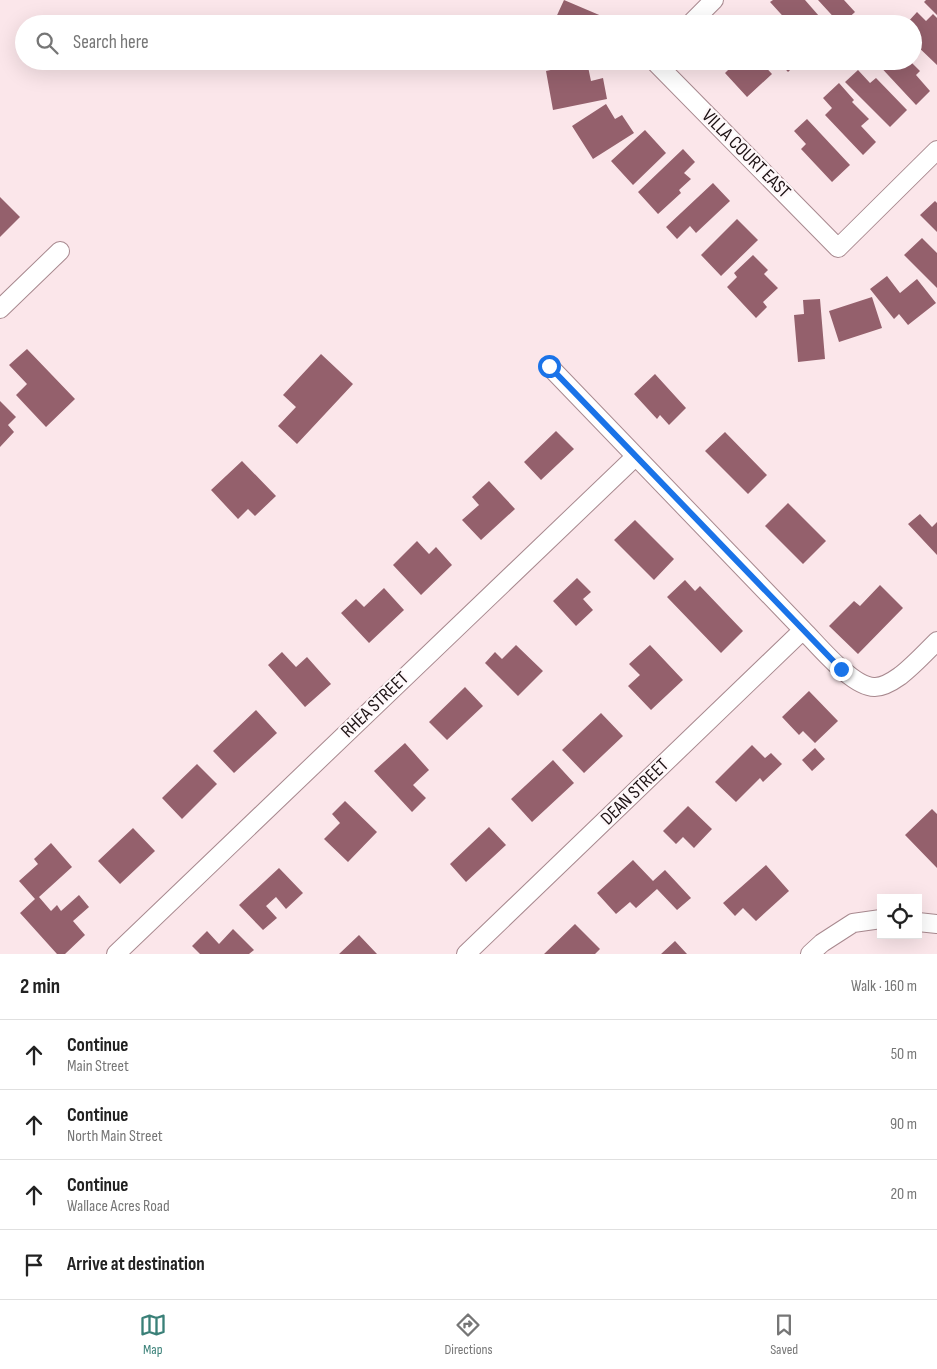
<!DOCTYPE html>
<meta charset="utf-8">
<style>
body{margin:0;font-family:"Sofia Sans Condensed",sans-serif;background:#f2f2f2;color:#222}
.controls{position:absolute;right:15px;bottom:15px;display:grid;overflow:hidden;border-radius:0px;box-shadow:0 5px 20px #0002}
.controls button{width:45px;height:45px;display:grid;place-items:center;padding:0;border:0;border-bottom:1px solid #e0e0e0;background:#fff;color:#222;font:25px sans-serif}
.stop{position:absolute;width:15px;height:15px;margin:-11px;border:4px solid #1a73e8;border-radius:50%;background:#fff}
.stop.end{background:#1a73e8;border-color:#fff;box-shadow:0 1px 5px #0008}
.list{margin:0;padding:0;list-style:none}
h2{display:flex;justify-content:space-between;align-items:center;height:65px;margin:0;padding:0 20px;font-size:21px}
h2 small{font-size:16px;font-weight:400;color:#767676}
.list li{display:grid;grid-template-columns:32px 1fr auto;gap:15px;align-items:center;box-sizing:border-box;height:70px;padding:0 20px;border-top:1px solid #e0e0e0}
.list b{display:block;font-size:19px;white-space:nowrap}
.list p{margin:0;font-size:16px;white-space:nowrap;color:#767676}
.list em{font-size:16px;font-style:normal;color:#767676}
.icon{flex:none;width:28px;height:28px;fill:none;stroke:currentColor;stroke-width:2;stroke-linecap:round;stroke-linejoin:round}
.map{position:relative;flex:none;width:937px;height:954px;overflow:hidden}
.search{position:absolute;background:#fff;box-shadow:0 5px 20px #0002;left:15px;right:15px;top:15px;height:55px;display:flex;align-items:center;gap:12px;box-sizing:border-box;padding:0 18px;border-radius:28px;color:#767676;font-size:19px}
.sheet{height:345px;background:#fff}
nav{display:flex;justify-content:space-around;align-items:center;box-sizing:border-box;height:70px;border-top:1px solid #e0e0e0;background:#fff;font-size:14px;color:#767676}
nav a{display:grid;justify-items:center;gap:2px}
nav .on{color:#3a8078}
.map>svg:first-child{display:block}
.building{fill:#94606c}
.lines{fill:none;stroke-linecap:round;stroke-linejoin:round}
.minor-casing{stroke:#a8898f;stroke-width:20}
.minor{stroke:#fff;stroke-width:18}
.route{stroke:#1a73e8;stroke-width:6}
.labels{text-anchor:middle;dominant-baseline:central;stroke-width:4.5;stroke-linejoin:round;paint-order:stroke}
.street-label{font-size:19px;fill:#1d1214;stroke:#fef7f9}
</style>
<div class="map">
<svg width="937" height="954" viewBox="0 0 937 954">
<rect width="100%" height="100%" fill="#fbe6ea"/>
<path class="building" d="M 564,0 L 611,20 L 609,24 L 553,24 Z
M 773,0 L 805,0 L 826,24 L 790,24 L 770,2 Z
M 818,0 L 844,0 L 855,12 L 842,24 L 840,24 Z
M 926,0 L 937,0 L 937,15 L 924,2 Z
M 917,12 L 926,21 L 933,14 L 937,18 L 937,65 L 913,42 L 913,24 L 906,24 Z
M 756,16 L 765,24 L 749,24 Z
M 728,61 L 760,61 L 772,74 L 747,97 L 725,73 L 732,66 Z
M 778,61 L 799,61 L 788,72 Z
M 875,61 L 910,61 L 920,71 L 916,75 L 930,91 L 916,105 Z
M 587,62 L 591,81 L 603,78 L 607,99 L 553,110 L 546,71 Z
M 858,70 L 870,83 L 876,78 L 907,110 L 890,127 L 845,82 Z
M 839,83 L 854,100 L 852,102 L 869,119 L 861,126 L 876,142 L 863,155 L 825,115 L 832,108 L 823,98 Z
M 606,104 L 615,119 L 622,115 L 634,133 L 593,159 L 572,126 Z
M 807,119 L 850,165 L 832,182 L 801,149 L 806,144 L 794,131 Z
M 645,130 L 666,153 L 633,185 L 611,161 Z
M 683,149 L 695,162 L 684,173 L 691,179 L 679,190 L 681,193 L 658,214 L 638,192 Z
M 713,183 L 730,201 L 696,233 L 690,226 L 677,239 L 666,227 Z
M 0,197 L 20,217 L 0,237 Z
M 935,201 L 937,203 L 937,232 L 920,215 Z
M 737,219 L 758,240 L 721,276 L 701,255 Z
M 922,238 L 937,253 L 937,288 L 904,255 Z
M 753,255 L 768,270 L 764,274 L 778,288 L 763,302 L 767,307 L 756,318 L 727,287 L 737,277 L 734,273 Z
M 887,276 L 900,293 L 917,279 L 936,303 L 908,325 L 899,314 L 894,319 L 870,289 Z
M 872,297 L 882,328 L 839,342 L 829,311 Z
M 820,299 L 825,359 L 798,362 L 794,315 L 804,314 L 803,300 Z
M 27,349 L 75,399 L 46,427 L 16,395 L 27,384 L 9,365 Z
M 321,354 L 353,384 L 297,444 L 278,426 L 296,407 L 283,395 Z
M 655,374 L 686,408 L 669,425 L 660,415 L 657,419 L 634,394 Z
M 0,401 L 16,417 L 8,425 L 14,432 L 0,447 Z
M 556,431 L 574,449 L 541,480 L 524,462 Z
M 725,432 L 767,475 L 748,494 L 705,451 Z
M 242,461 L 276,496 L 255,516 L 248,509 L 238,519 L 211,490 Z
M 489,481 L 515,509 L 481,540 L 462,520 L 479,505 L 472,497 Z
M 788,503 L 826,541 L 803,564 L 765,526 Z
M 920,514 L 932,527 L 937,522 L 937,555 L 908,524 Z
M 635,520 L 674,559 L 654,580 L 614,540 Z
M 417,541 L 429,554 L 436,547 L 452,565 L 421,595 L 393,565 Z
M 577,578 L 591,592 L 583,599 L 593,610 L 576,626 L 553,601 Z
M 685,580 L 695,591 L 700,586 L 743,631 L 721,653 L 667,597 Z
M 880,585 L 903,608 L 858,654 L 829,626 L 854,601 L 860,606 Z
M 384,588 L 404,610 L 369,643 L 341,613 L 356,599 L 364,607 Z
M 516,645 L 543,671 L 518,696 L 485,663 L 495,652 L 502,659 Z
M 650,645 L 683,680 L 651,710 L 628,686 L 640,675 L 629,664 Z
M 282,652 L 296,667 L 307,657 L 331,684 L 305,707 L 268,665 Z
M 465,687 L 483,706 L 447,740 L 429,722 Z
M 809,691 L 838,721 L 815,743 L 803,731 L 799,735 L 782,717 Z
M 256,710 L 277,733 L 234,773 L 213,751 Z
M 601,713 L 623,736 L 584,773 L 562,750 Z
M 405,743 L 429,770 L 413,785 L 426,798 L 412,812 L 374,771 Z
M 752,745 L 765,758 L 771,753 L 782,764 L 763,782 L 760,778 L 736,802 L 715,782 Z
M 815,748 L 825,759 L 812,771 L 802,760 Z
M 553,760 L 574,783 L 532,822 L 511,799 Z
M 197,764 L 217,784 L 182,819 L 162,798 Z
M 345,801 L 377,832 L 348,862 L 324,839 L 340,823 L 332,814 Z
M 688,806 L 712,829 L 694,848 L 683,837 L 676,844 L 663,831 Z
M 932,809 L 937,814 L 937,868 L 905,835 Z
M 489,827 L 506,845 L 466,882 L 450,864 Z
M 133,828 L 155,851 L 120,884 L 98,861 Z
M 51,843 L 72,867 L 39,897 L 51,911 L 57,905 L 61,911 L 79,895 L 89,907 L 73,921 L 85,935 L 65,954 L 57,954 L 20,913 L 35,899 L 19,881 L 38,864 L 34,859 Z
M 633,860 L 653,881 L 665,870 L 691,898 L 677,910 L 657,889 L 636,908 L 630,902 L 616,914 L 597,893 Z
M 766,865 L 789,891 L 756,921 L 743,908 L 735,916 L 723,903 Z
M 279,868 L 303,893 L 286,909 L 276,897 L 266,906 L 277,918 L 263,930 L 239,905 Z
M 575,924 L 600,949 L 595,954 L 544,954 Z
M 233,929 L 254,950 L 249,954 L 200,954 L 192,946 L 207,931 L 219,944 Z
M 359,935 L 377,954 L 339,954 Z
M 675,941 L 687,954 L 661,954 Z"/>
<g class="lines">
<g class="minor-casing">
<path id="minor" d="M 690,24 L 714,0
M 654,61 L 838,248 L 937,150
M 0,309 L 60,251
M 549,366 L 803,630 C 818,645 853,688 875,687 C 884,687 893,681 900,676 C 913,666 925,653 937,641
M 918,922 L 937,924
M 116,954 L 635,457
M 466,954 L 803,630
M 810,954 L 822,943 L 853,923 L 881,919"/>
</g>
<use href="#minor" class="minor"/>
</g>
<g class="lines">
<path class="route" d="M 549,366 L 841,669"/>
</g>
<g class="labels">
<g class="street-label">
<text transform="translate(746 154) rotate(45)">VILLA COURT EAST</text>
<text transform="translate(375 705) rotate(-44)">RHEA STREET</text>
<text transform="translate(635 792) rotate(-44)">DEAN STREET</text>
</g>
</g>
</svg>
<div class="controls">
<button><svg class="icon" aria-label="locate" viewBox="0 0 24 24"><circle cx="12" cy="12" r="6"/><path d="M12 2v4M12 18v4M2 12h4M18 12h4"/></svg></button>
</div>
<div class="stop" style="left:549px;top:366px"></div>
<div class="stop end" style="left:841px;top:669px"></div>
<div class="search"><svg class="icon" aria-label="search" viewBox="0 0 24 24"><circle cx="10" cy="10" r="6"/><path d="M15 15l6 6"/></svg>Search here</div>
</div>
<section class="sheet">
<h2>2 min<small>Walk · 160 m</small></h2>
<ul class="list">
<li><svg class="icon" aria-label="ahead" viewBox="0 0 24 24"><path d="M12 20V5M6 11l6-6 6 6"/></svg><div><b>Continue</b><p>Main Street</p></div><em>50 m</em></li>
<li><svg class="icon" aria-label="ahead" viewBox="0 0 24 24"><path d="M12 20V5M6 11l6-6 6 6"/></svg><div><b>Continue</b><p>North Main Street</p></div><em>90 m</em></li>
<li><svg class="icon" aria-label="ahead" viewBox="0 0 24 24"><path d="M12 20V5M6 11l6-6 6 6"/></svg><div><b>Continue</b><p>Wallace Acres Road</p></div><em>20 m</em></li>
<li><svg class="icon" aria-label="arrive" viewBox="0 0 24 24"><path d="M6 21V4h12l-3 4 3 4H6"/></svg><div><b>Arrive at destination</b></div></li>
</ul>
</section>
<nav>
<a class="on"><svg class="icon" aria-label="map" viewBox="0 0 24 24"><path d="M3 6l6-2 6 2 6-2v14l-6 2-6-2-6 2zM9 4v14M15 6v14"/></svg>Map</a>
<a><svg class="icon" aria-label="directions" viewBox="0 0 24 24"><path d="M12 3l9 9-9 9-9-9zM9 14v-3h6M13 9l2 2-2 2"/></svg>Directions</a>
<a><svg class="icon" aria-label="saved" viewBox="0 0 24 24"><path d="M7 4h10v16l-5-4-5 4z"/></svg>Saved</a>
</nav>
